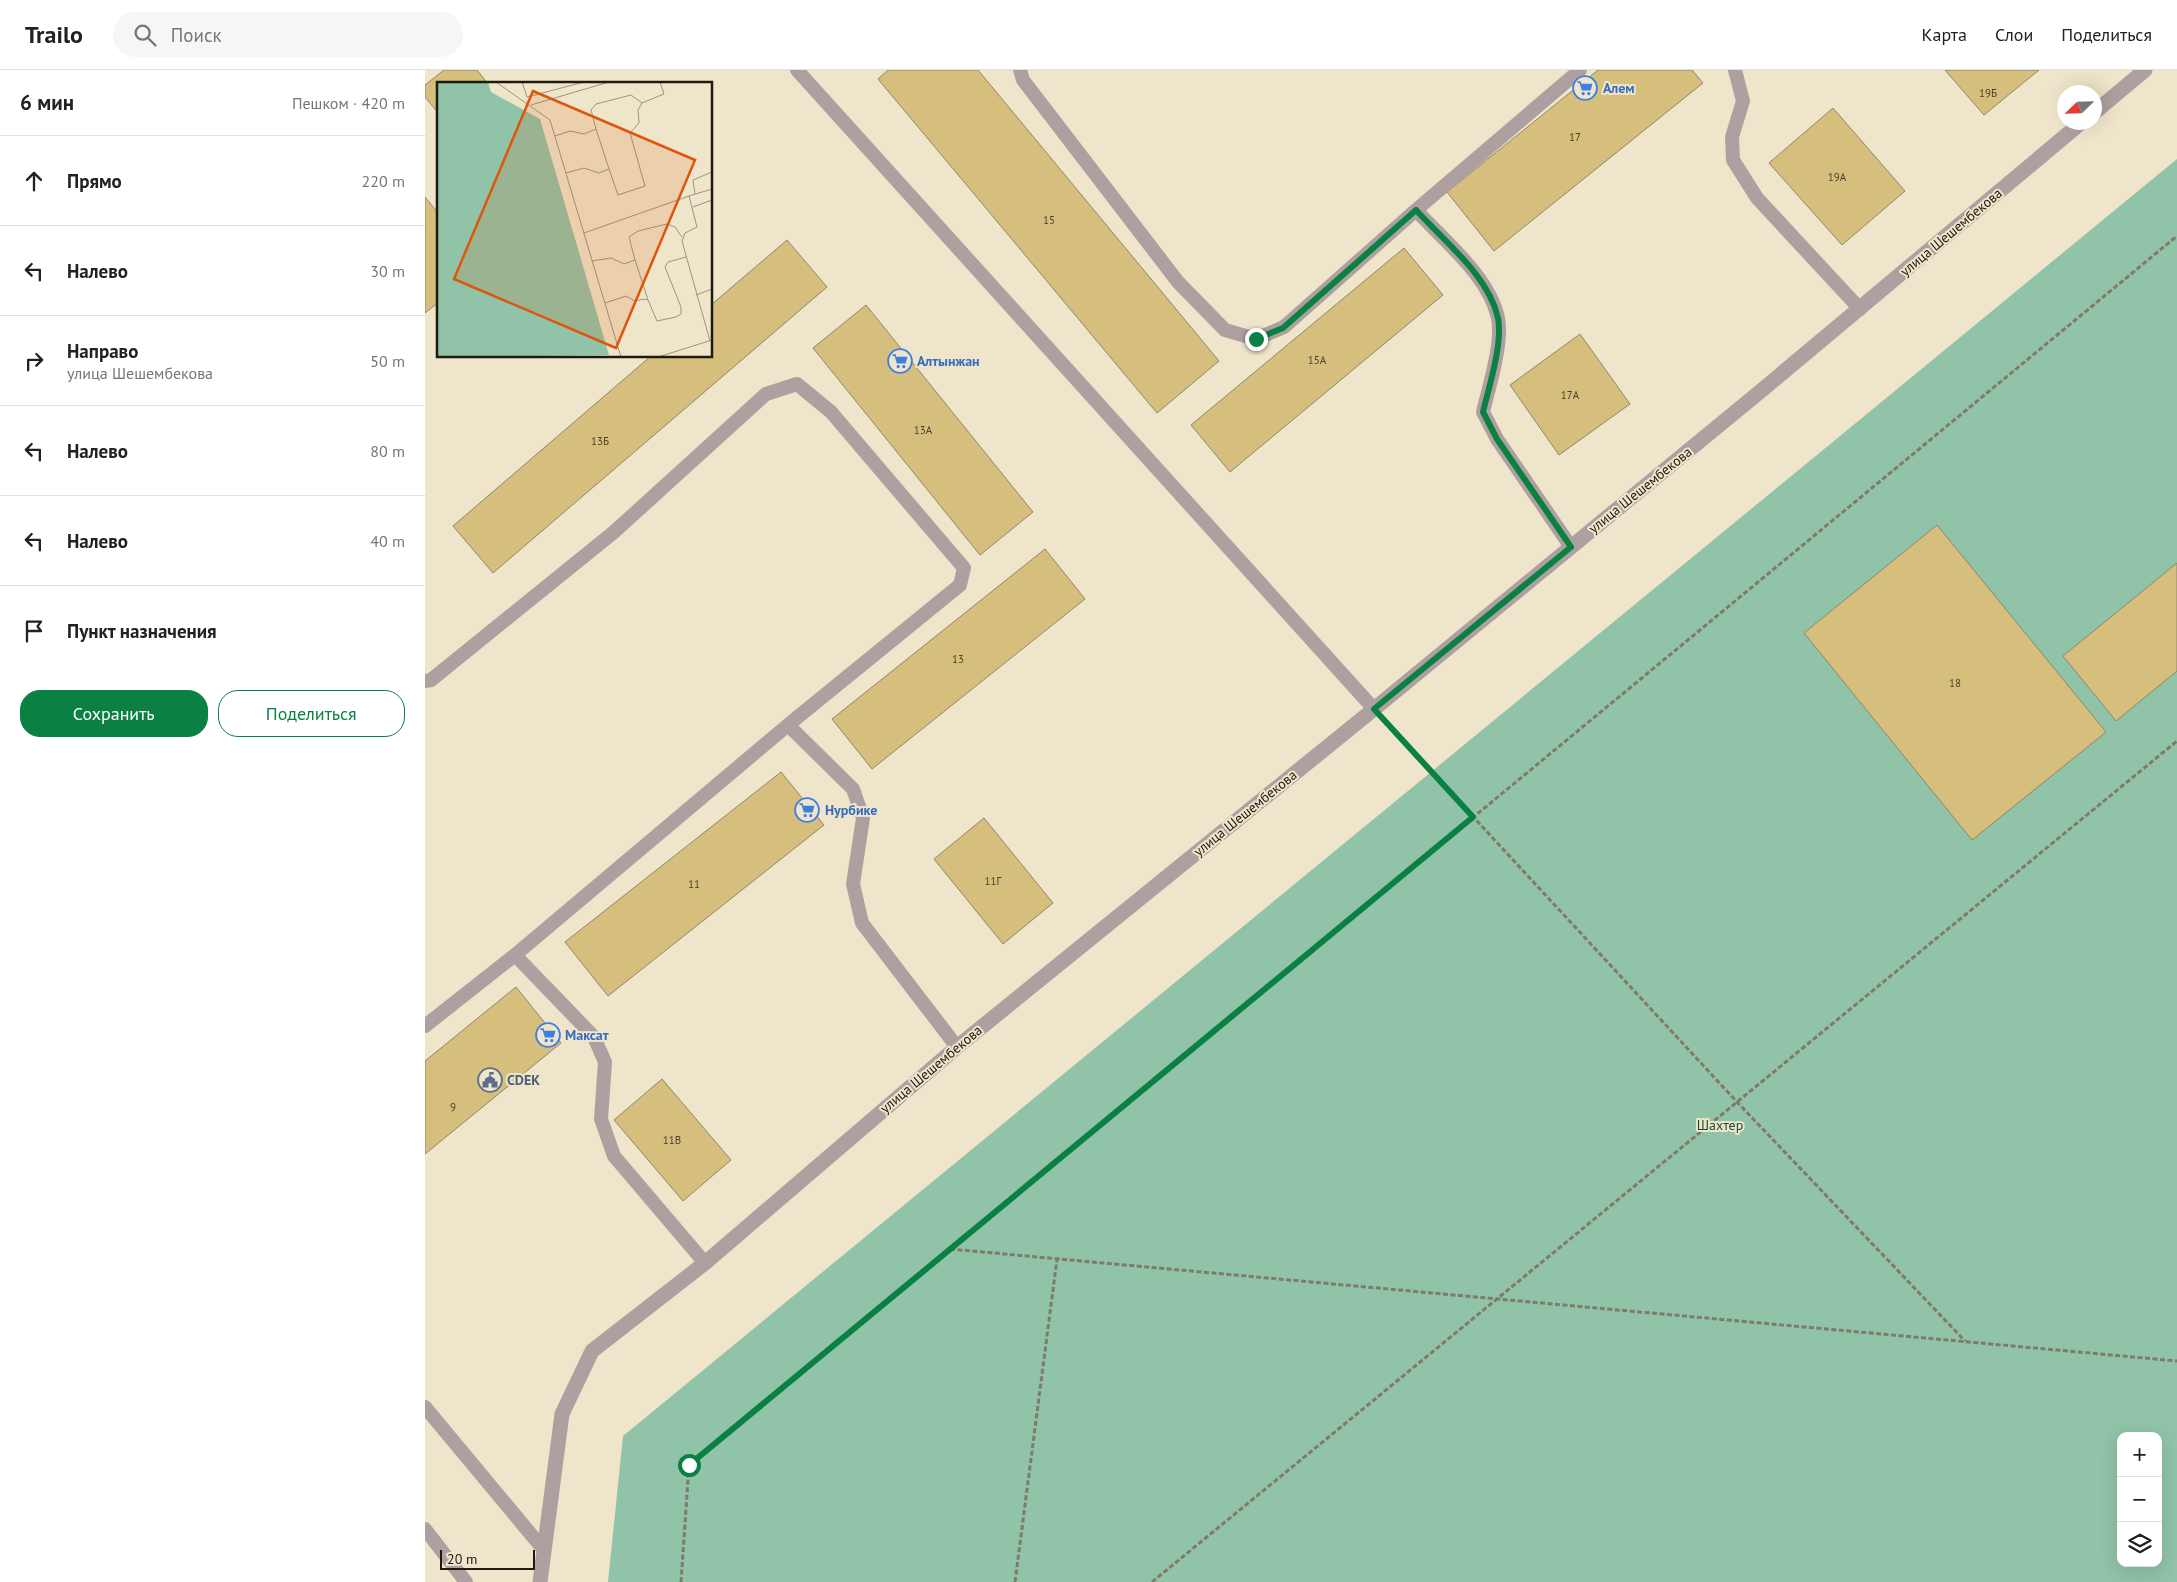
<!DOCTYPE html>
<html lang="ru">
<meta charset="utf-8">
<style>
body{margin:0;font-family:"PT Sans",sans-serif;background:#f6f6f6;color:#222}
.controls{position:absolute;right:15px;bottom:15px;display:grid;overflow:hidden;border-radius:10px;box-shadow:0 5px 20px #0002}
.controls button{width:45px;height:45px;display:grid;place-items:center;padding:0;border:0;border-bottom:1px solid #e0e0e0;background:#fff;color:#222;font:25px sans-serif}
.compass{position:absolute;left:1632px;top:15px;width:45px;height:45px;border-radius:50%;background:#fff;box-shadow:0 5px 20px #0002;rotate:247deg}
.scale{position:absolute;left:15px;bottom:12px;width:95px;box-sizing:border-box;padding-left:5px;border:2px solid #1d1a10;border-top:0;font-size:14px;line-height:18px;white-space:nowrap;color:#1d1a10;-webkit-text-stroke:4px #efe5ca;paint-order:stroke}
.stop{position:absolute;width:15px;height:15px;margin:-11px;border:4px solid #0b8043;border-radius:50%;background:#fff}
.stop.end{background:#0b8043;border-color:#fff;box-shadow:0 1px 5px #0008}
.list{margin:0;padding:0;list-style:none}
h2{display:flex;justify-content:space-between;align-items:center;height:65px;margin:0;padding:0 20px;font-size:21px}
h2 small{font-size:16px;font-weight:400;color:#767676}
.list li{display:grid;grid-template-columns:32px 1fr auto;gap:15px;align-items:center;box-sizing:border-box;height:90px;padding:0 20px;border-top:1px solid #e0e0e0}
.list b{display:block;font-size:19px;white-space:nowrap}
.list p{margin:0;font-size:16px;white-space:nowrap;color:#767676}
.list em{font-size:16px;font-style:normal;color:#767676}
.actions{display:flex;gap:10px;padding:15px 20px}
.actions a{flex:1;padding:11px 0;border:1px solid #0b8043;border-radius:20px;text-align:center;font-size:18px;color:#0b8043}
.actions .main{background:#0b8043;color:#fff}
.icon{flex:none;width:28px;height:28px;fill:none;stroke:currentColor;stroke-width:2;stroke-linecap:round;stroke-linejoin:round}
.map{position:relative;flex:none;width:1752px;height:1512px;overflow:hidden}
header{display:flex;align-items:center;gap:30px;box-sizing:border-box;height:70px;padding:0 25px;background:#fff;border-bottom:1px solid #e0e0e0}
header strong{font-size:24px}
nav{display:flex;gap:28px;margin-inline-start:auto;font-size:18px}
.search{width:350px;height:45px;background:#f6f6f6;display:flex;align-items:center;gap:12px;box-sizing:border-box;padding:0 18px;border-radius:28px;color:#767676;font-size:19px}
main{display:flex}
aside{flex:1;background:#fff}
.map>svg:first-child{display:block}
.green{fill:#90c3a8;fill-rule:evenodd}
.building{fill:#d6be7d;stroke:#8f866d}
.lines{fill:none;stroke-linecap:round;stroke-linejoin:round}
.path{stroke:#807a68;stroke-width:3;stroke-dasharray:5 2.5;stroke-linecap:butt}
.service{stroke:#aea0a1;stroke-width:14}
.tertiary{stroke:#aea0a1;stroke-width:15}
.route{stroke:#0b8043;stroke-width:6}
.labels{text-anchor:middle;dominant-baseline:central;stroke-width:4;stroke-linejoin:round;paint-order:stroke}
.number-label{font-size:11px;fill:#4b432b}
.shop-label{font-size:14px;font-weight:bold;fill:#366cbe;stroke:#efe5ca;text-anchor:start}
.street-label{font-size:14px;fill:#1d1a10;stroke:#efe5ca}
.service-label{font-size:14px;font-weight:bold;fill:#4e5e75;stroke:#efe5ca;text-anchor:start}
.park-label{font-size:14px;fill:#184e36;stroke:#efe5ca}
.inset-road{fill:none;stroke:#9b9480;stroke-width:1}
.view{fill:#de560c;fill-opacity:0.15;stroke:#de560c;stroke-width:2.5}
.inset-edge{fill:none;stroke:#1d1a10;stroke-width:2.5}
</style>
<header>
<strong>Trailo</strong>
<div class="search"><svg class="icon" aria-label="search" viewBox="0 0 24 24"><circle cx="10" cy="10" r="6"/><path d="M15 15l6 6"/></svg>Поиск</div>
<nav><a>Карта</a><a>Слои</a><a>Поделиться</a></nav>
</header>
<main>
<aside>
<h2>6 мин<small>Пешком · 420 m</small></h2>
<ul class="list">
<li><svg class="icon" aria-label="ahead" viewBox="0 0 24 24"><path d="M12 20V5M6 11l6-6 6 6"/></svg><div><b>Прямо</b></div><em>220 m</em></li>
<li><svg class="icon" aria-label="left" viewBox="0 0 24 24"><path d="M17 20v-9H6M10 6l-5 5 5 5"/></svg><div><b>Налево</b></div><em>30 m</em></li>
<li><svg class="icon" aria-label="right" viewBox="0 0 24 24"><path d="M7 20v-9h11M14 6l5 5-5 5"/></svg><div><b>Направо</b><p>улица Шешембекова</p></div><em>50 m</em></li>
<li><svg class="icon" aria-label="left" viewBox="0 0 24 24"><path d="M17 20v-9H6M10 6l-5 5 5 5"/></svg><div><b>Налево</b></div><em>80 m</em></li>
<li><svg class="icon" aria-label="left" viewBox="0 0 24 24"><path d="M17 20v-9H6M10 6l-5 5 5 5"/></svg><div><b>Налево</b></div><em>40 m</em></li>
<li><svg class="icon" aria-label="arrive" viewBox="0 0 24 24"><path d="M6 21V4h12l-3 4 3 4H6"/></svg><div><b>Пункт назначения</b></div></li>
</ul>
<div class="actions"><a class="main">Сохранить</a><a>Поделиться</a></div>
</aside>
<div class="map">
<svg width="1752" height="1512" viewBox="0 0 1752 1512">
<rect width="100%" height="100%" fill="#efe5ca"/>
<path class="green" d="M 1752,89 L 1752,1512 L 183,1512 L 198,1366 ZM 1696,1366 L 1733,1366 L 1733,1493 L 1696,1493 Z"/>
<path class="building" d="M 19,0 L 52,0 L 63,14 L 14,14 L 14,44 L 0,27 L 0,15 Z
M 463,0 L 553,0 L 794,291 L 732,343 L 453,9 Z
M 1173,0 L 1267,0 L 1278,13 L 1069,181 L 1022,122 Z
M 1520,0 L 1614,0 L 1559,45 Z
M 1408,38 L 1480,121 L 1417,175 L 1344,93 Z
M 0,127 L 14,144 L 14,232 L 0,243 Z
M 362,170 L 402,217 L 68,503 L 28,456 L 226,286 L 286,286 L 286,235 Z
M 979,178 L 1018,225 L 805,402 L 766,355 Z
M 441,235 L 608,442 L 555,485 L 388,278 Z
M 1155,264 L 1205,334 L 1134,385 L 1085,315 Z
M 1512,455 L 1681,662 L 1547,770 L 1379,563 Z
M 620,479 L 660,529 L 447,699 L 407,649 Z
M 1752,493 L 1752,601 L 1691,651 L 1638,586 Z
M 356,702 L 399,755 L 183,926 L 140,872 Z
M 559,748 L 628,833 L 578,874 L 509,789 Z
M 91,917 L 136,973 L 0,1084 L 0,991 Z
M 237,1009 L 306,1090 L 258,1131 L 189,1050 Z"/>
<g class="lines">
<path class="path" d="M 965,657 L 1312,1032 L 1540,1271
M 525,1179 L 1752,1291
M 256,1512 L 264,1395 L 1752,166
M 590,1512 L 632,1189
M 727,1512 L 1752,671"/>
<path class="service" d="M 372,0 L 949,639
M 595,0 L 598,10 L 753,212 L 800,260 L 831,269 L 859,257 L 991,140 C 1019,171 1064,206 1073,248 C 1078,273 1064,317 1058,342 L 1072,369 L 1146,477
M 1310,0 L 1318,31 L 1307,67 L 1308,90 L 1332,128 L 1435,239
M 991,140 L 1155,0
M 0,611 L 6,610 L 189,462 L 341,324 L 372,314 L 406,342 L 539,498 L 535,515 L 363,655 L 428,719 L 438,748 L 428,814 L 437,853 L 532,977
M 0,956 L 90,885
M 280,1193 L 189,1086 L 176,1049 L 180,992 L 169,967 L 90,885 L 363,655
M 0,1337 L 119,1480
M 0,1459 L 41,1512"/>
<path class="tertiary" d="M 1670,42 L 1720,0
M 115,1512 L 137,1344 L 167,1281 L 280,1193 L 532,977 L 949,639 L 1337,320 L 1657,52"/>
</g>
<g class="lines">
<path class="route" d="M 264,1395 L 1048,747 L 949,639 L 1146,477 L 1072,369 L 1058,342 C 1064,317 1078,273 1073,248 C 1064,206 1019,171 991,140 L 858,258 L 831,269"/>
</g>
<defs>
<g id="supermarket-ring" transform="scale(1.25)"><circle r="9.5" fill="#efe5ca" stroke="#3f7fe0" stroke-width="1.5"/><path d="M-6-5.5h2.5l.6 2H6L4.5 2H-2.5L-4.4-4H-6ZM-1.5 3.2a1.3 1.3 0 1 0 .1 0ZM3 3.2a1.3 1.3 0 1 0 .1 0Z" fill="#3f7fe0"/></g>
<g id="civic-ring" transform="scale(1.25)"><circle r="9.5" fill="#efe5ca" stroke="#5c6f8a" stroke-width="1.5"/><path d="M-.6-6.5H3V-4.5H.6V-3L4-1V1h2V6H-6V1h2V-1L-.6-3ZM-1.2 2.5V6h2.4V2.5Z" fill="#5c6f8a"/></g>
</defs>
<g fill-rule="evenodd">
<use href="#supermarket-ring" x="1160" y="18"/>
<use href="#supermarket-ring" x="475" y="291"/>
<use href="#supermarket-ring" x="382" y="740"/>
<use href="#supermarket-ring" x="123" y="965"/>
<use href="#civic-ring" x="65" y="1010"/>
</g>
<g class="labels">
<g class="number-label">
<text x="1563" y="23">19Б</text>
<text x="1150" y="67">17</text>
<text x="1412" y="107">19А</text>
<text x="624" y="150">15</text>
<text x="892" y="290">15А</text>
<text x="1145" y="325">17А</text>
<text x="498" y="360">13А</text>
<text x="175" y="371">13Б</text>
<text x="533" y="589">13</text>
<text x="1530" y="613">18</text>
<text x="568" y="811">11Г</text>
<text x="269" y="814">11</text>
<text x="28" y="1037">9</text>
<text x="247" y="1070">11В</text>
</g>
<g class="shop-label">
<text x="1178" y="18">Алем</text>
<text x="492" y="291">Алтынжан</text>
<text x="400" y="740">Нурбике</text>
<text x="140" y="965">Максат</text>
</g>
<g class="street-label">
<text transform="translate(1526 162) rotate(-40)">улица Шешембекова</text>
<text transform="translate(1215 420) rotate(-39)">улица Шешембекова</text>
<text transform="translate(820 743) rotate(-39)">улица Шешембекова</text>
<text transform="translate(506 999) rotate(-40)">улица Шешембекова</text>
</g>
<g class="service-label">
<text x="82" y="1010">CDEK</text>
</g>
<g class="park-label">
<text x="1295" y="1055">Шахтер</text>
</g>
</g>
<g transform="translate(12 12)">
<rect width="275" height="275" fill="#efe5ca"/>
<path d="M 0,0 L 51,0 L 54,10 L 103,37 L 172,273 L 0,275 Z" fill="#90c3a8"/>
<path class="inset-road" d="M 59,0 L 113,38 L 184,275M 85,0 L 90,15M 90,15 L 147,0M 94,23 L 172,0M 159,47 L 154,28 L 159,22 L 194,13 L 205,21M 118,54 L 133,49 L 147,52 L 159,47 L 172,87M 129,91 L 147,86 L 162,91 L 172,87 L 181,113 L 208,104 L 193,51 L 202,41 L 201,28 L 205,21 L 227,12 L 223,0M 258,112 L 256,98 L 275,90M 256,125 L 275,118M 147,151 L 252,114M 198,178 L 211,218M 155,179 L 174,176 L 187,182 L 198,178 L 192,155 L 201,149 L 230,142 L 238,145 L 245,155M 259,213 L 275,207M 168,221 L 189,214 L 198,219 L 207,217 L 211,218 L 220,239 L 239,235 L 244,232 L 244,225 L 228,185 L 231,180 L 249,175M 273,259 L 245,159 L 248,151 L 260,145 L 252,114 L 275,107M 221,275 L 275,258"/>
<path class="view" d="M 96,9 L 258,78 L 179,266 L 17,197 Z"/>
<rect width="275" height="275" class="inset-edge"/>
</g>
</svg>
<div class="controls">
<button>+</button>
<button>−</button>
<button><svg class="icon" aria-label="layers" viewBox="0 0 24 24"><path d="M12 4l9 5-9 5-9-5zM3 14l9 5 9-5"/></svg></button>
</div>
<svg class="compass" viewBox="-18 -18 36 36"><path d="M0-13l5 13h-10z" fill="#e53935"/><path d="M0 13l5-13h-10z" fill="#767676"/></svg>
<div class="scale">20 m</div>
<div class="stop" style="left:264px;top:1395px"></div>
<div class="stop end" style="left:831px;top:269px"></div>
</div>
</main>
